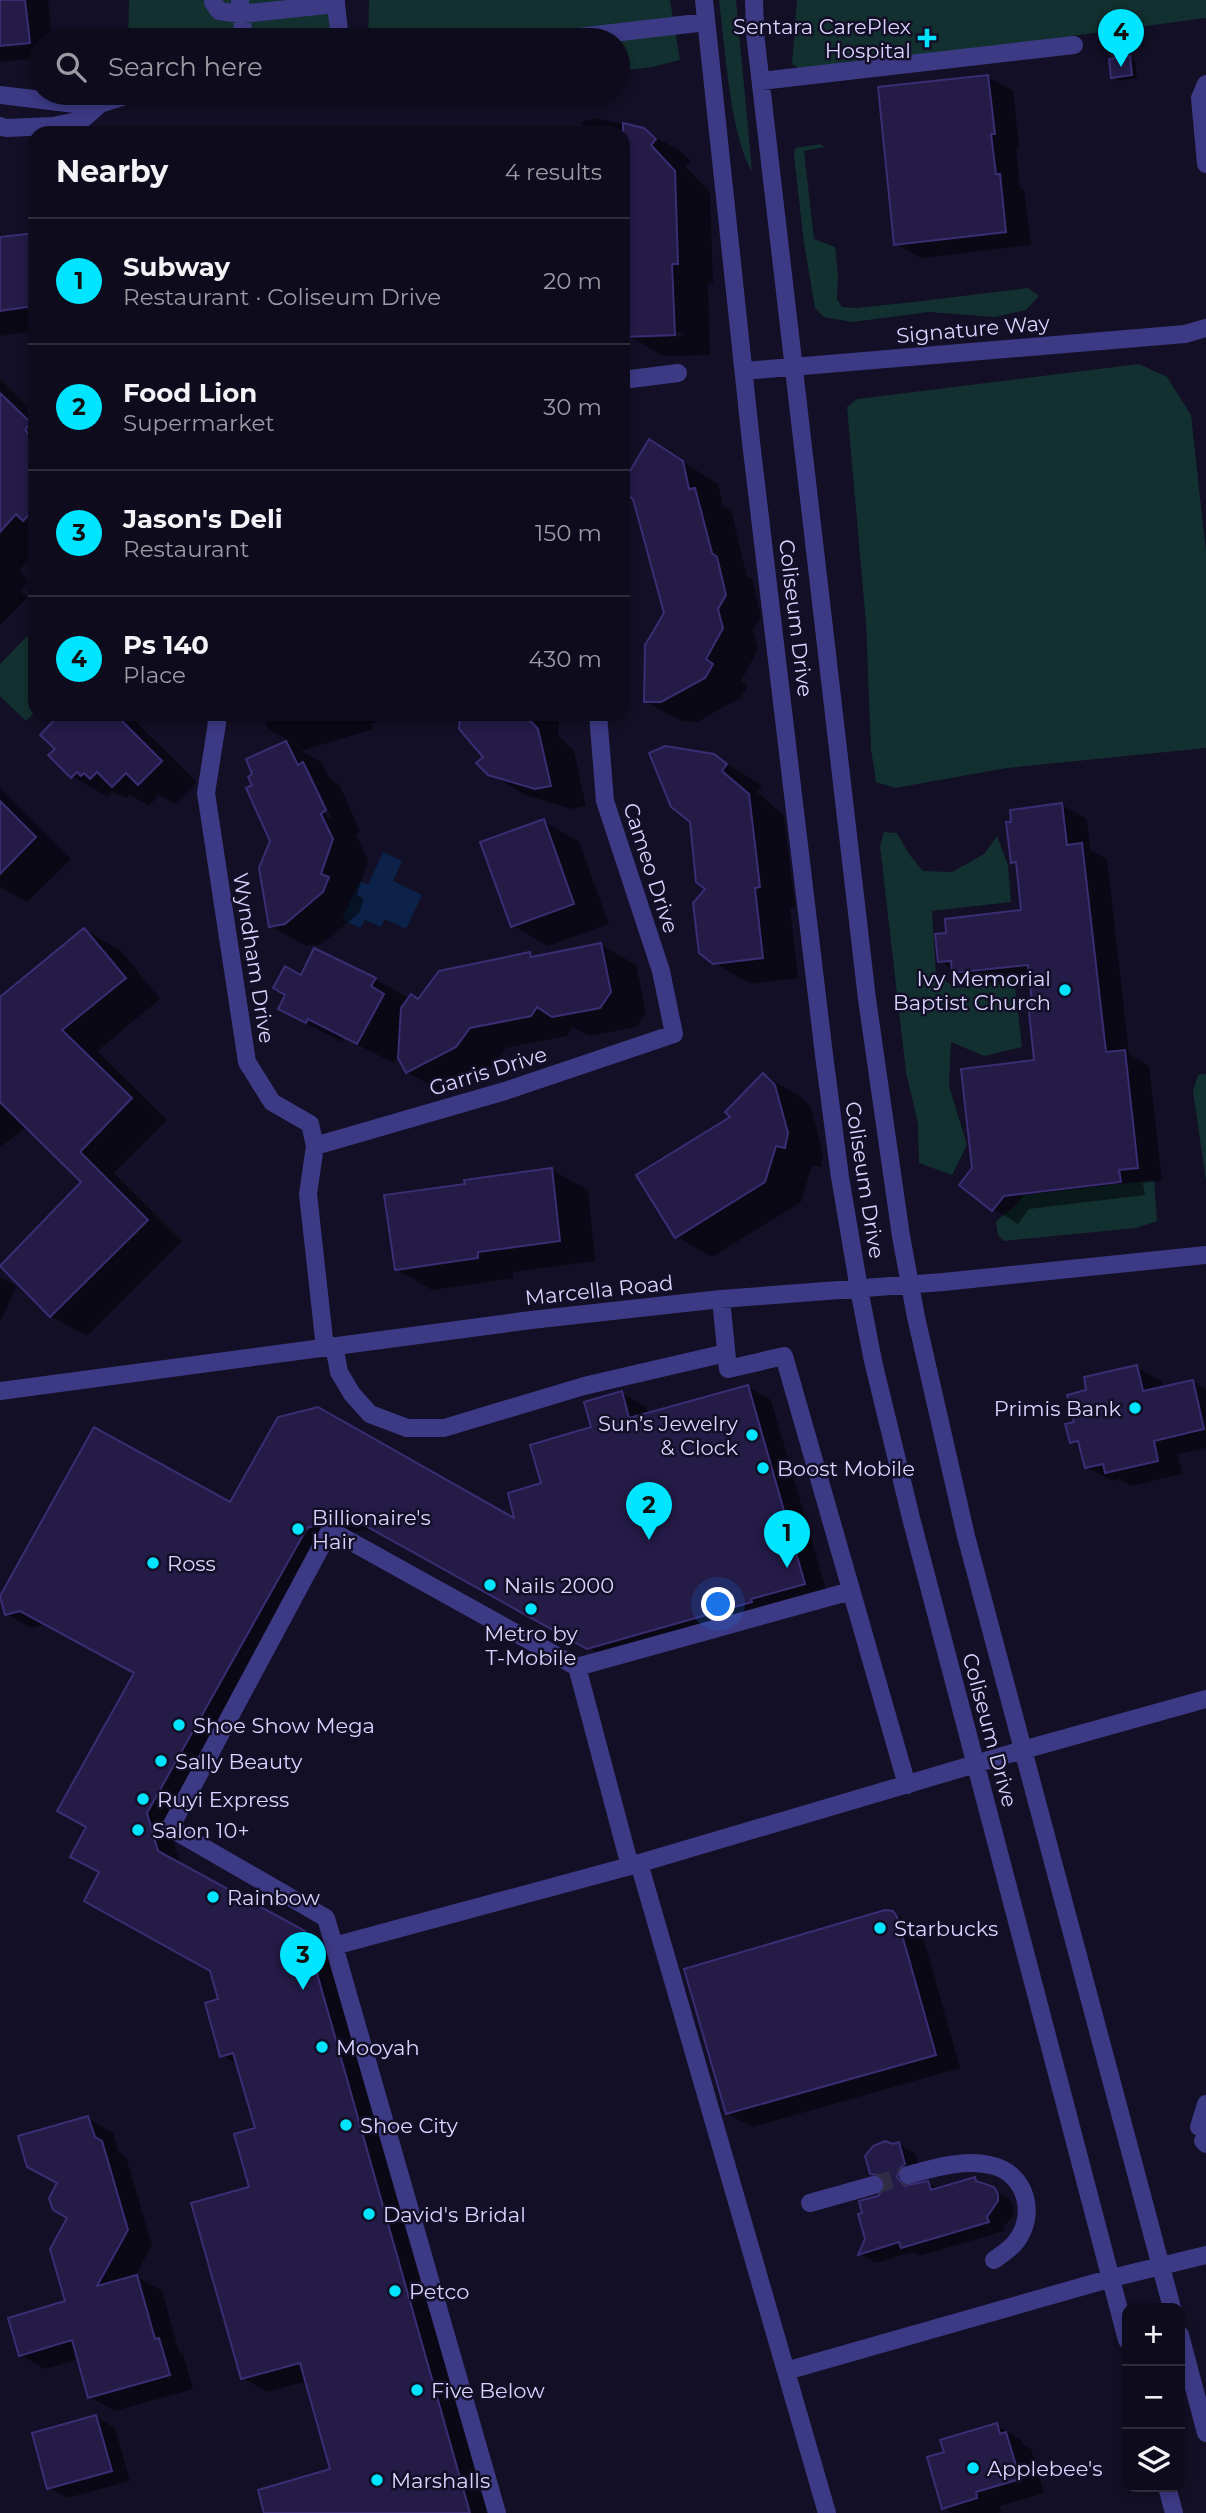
<!DOCTYPE html>
<meta charset="utf-8">
<style>
body{margin:0;font-family:Montserrat,sans-serif;background:#1c1929;color:#f1f3f6}
.controls{position:absolute;right:21px;bottom:21px;display:grid;overflow:hidden;border-radius:14px;box-shadow:0 4px 10px #0003}
.controls button{width:63px;height:63px;display:grid;place-items:center;padding:0;border:0;border-bottom:2px solid #2e2b3b;background:#0e0b1c;color:#f1f3f6;font:35px sans-serif}
.you{position:absolute;left:719px;top:1605px;width:24px;height:24px;margin:-18px;border:5px solid #fff;border-radius:50%;background:#1a73e8;box-shadow:0 0 0 10px #1a73e833}
.badge{display:grid;place-items:center;width:46px;height:46px;border-radius:50%;background:#00e5ff;color:#111;font-size:23px;font-weight:700}
.pin{position:absolute;translate:-50% -58px;filter:drop-shadow(0 2px 4px #0008)}
.pin::after{content:'';position:absolute;top:37px;width:24px;height:21px;background:inherit;clip-path:polygon(0 0,100% 0,50% 100%)}
.list{margin:0;padding:0;list-style:none}
h2{display:flex;justify-content:space-between;align-items:center;height:91px;margin:0;padding:0 28px;font-size:30px}
h2 small{font-size:23px;font-weight:400;color:#9b9ba3}
.list li{display:grid;grid-template-columns:46px 1fr auto;gap:21px;align-items:center;box-sizing:border-box;height:126px;padding:0 28px;border-top:2px solid #2e2b3b}
.list b{display:block;font-size:26px;white-space:nowrap}
.list p{margin:0;font-size:23px;white-space:nowrap;color:#9b9ba3}
.list em{font-size:23px;font-style:normal;color:#9b9ba3}
.icon{flex:none;width:38px;height:38px;fill:none;stroke:currentColor;stroke-width:2;stroke-linecap:round;stroke-linejoin:round}
.map{position:relative;flex:none;width:1206px;height:2513px;overflow:hidden}
.search{position:absolute;background:#0e0b1c;box-shadow:0 4px 10px #0003;left:28px;top:28px;width:602px;height:77px;display:flex;align-items:center;gap:18px;box-sizing:border-box;padding:0 24px;border-radius:38px;color:#9b9ba3;font-size:26px}
.panel{position:absolute;background:#0e0b1c;box-shadow:0 4px 10px #0003;left:28px;top:126px;width:602px;height:595px;border-radius:21px}
.map>svg:first-child{display:block}
.green{fill:#12302f}
.water{fill:#0c2248}
.shadow{fill:#0007;fill-rule:evenodd}
.building{fill:#241b47;stroke:#3b2d73;stroke-width:2}
.lines{fill:none;stroke-linecap:round;stroke-linejoin:round}
.minor-tunnel{stroke:#312d47;stroke-width:18;stroke-dasharray:18 9;stroke-linecap:butt}
.minor{stroke:#3d3a85;stroke-width:18}
.poi-dot{fill:#00e5ff;stroke:#130f26;stroke-width:2.5}
.labels{text-anchor:middle;dominant-baseline:central;stroke-width:5;stroke-linejoin:round;paint-order:stroke}
.poi-label{font-size:21px;fill:#d9d4ff;stroke:#130f26;text-anchor:start}
.street-label{font-size:21px;fill:#d9d4ff;stroke:#130f26}
</style>
<div class="map">
<svg width="1206" height="2513" viewBox="0 0 1206 2513">
<rect width="100%" height="100%" fill="#130f26"/>
<path class="green" d="M 129,0 L 341,0 L 339,28 L 330,40 L 128,40 Z
M 369,0 L 670,0 L 680,60 L 652,67 L 618,71 L 618,40 L 368,40 Z
M 719,0 L 736,0 L 752,171 C 730,135 725,45 719,0 Z
M 797,0 L 1206,0 L 1206,18 L 805,72 L 792,64 Z
M 820,144 L 825,147 L 804,151 L 814,239 L 835,247 L 838,273 L 837,299 L 842,307 L 856,308 L 913,302 L 1028,288 L 1039,296 L 1026,310 L 995,317 L 929,312 L 852,322 L 824,317 L 815,308 L 804,243 L 794,156 L 795,148 Z
M 1139,364 L 1167,377 L 1191,415 L 1206,552 L 1206,748 L 1007,768 L 895,788 L 876,782 L 871,749 L 866,623 L 847,407 L 857,399 Z
M 35,628 L 35,712 L 26,721 L 0,696 L 0,664 Z
M 884,832 L 897,833 L 909,854 L 923,871 L 952,872 L 984,854 L 997,836 L 1008,865 L 1011,902 L 932,911 L 936,975 L 957,988 L 1014,978 L 1022,1047 L 984,1056 L 951,1042 L 949,1086 L 967,1145 L 952,1175 L 919,1163 L 918,1124 L 906,1072 L 880,846 Z
M 1206,1074 L 1206,1181 L 1193,1091 L 1198,1075 Z
M 1154,1180 L 1157,1221 L 1136,1228 L 1004,1241 L 998,1235 L 996,1222 C 1004,1213 1019,1206 1023,1195 Z"/>
<path class="water" d="M 383,852 L 402,861 L 393,881 L 422,895 L 406,929 L 385,919 L 381,927 L 365,920 L 360,928 L 342,919 L 360,881 L 368,885 Z"/>
<path class="shadow" d="M 0,0 L 48,0 L 52,40 L 40,40 L 40,58 L 0,62 Z
M 1130,58 L 1135,61 L 1137,78 L 1118,81 L 1113,77 Z
M 988,77 L 1013,91 L 1019,147 L 1016,148 L 1020,188 L 1024,190 L 1031,245 L 921,258 L 896,244 Z
M 596,118 L 643,130 L 680,151 L 691,161 L 685,166 L 710,193 L 713,284 L 708,284 L 710,355 L 663,356 L 623,332 L 623,133 L 585,133 L 582,122 ZM 683,333 L 683,336 L 647,338 L 647,334 Z
M 35,235 L 35,331 L 0,336 L 0,239 Z
M 0,379 L 35,414 L 35,553 L 19,570 L 29,581 L 20,591 L 27,598 L 0,625 Z
M 650,441 L 718,484 L 723,506 L 731,510 L 747,576 L 752,579 L 761,616 L 753,630 L 758,649 L 741,681 L 748,686 L 740,698 L 697,722 L 681,721 L 645,701 L 666,614 Z
M 63,714 L 128,714 L 197,782 L 175,804 L 159,795 L 149,806 L 130,795 L 127,798 L 112,792 L 108,797 L 72,776 L 57,749 Z
M 263,714 L 402,714 L 371,724 L 373,729 L 301,751 L 322,763 L 330,779 L 339,784 L 360,831 L 356,835 L 368,861 L 357,895 L 364,899 L 359,913 L 322,944 L 306,946 L 270,926 L 272,841 L 254,786 L 255,775 L 249,760 L 289,741 L 268,729 ZM 304,768 L 308,768 L 331,817 L 328,819 Z
M 461,714 L 559,714 L 558,735 L 574,751 L 586,806 L 572,809 L 525,795 L 489,773 L 485,757 Z
M 714,755 L 762,786 L 757,792 L 784,816 L 795,907 L 790,908 L 798,978 L 751,984 L 714,963 L 707,889 Z
M 0,788 L 71,859 L 27,902 L 0,887 Z
M 1062,805 L 1087,819 L 1090,850 L 1107,859 L 1129,1054 L 1149,1066 L 1162,1181 L 1143,1183 L 1145,1195 L 1029,1209 L 1018,1224 L 993,1209 L 974,1168 L 1036,1062 L 1031,981 L 978,987 L 940,961 L 1023,912 L 1018,864 L 1013,861 Z
M 543,821 L 579,842 L 609,924 L 548,946 L 512,925 Z
M 84,930 L 120,950 L 160,999 L 97,1051 L 167,1120 L 114,1173 L 182,1241 L 87,1336 L 51,1316 L 2,1266 L 84,1182 L 27,1127 L 0,1147 L 0,999 Z
M 600,944 L 636,965 L 646,1013 L 636,1027 L 589,1036 L 573,1027 L 567,1036 L 506,1048 L 492,1067 L 443,1092 L 407,1072 L 399,1054 L 394,1063 L 344,1038 L 342,1042 L 280,1009 L 302,977 L 375,979 L 410,999 L 419,1001 L 530,953 L 537,957 Z
M 763,1075 L 799,1096 L 811,1107 L 823,1154 L 821,1167 L 812,1165 L 801,1202 L 712,1257 L 676,1236 Z
M 552,1170 L 588,1190 L 595,1261 L 513,1272 L 513,1278 L 432,1290 L 396,1269 L 467,1186 Z
M 0,1277 L 17,1286 L 0,1322 Z
M 1136,1367 L 1161,1381 L 1163,1388 L 1193,1382 L 1206,1389 L 1206,1448 L 1178,1454 L 1182,1474 L 1131,1486 L 1120,1479 L 1112,1481 L 1087,1467 L 1082,1448 L 1072,1442 L 1076,1423 L 1089,1392 Z
M 747,1386 L 771,1400 L 828,1597 L 613,1661 L 374,1528 L 349,1533 L 331,1541 L 170,1828 L 181,1866 L 329,1947 L 489,2513 L 266,2513 L 332,2470 L 307,2381 L 267,2392 L 243,2378 L 251,2188 L 257,2129 L 238,2065 L 222,2055 L 221,2000 L 212,1970 L 101,1873 L 88,1827 L 136,1673 L 46,1624 L 31,1628 L 7,1614 L 231,1505 L 517,1521 L 543,1484 L 622,1393 L 646,1407 L 648,1414 Z
M 892,1912 L 918,1927 L 922,1933 L 960,2068 L 752,2127 L 727,2113 Z
M 88,2118 L 113,2133 L 119,2153 L 126,2157 L 152,2245 L 135,2276 L 162,2291 L 179,2352 L 183,2354 L 193,2389 L 115,2411 L 90,2397 L 79,2359 L 45,2369 L 20,2354 L 67,2302 L 69,2217 Z
M 899,2144 L 915,2154 L 921,2173 L 916,2177 L 913,2186 L 928,2183 L 939,2189 L 975,2179 L 1007,2197 L 1014,2208 L 1012,2217 L 1003,2227 L 1004,2231 L 919,2256 L 912,2252 L 876,2263 L 861,2254 L 879,2197 L 887,2188 L 885,2181 L 872,2173 L 893,2146 Z
M 96,2417 L 115,2428 L 130,2481 L 67,2498 L 49,2488 Z
M 996,2425 L 1021,2440 L 1022,2444 L 1031,2449 L 1044,2493 L 1000,2506 L 1001,2512 L 998,2513 L 953,2513 L 943,2508 L 946,2453 Z"/>
<path class="building" d="M 0,0 L 25,0 L 30,43 L 0,46 Z
M 1130,56 L 1132,75 L 1111,78 L 1109,59 Z
M 988,75 L 995,134 L 991,134 L 996,174 L 1000,174 L 1006,232 L 894,245 L 878,87 Z
M 623,123 L 644,128 L 656,139 L 651,145 L 675,171 L 678,264 L 672,264 L 675,335 L 623,337 Z
M 35,233 L 35,306 L 0,311 L 0,237 Z
M 0,393 L 31,423 L 25,430 L 35,440 L 35,508 L 23,521 L 16,514 L 0,532 Z
M 649,439 L 683,461 L 689,489 L 695,488 L 712,553 L 717,557 L 726,595 L 718,609 L 723,628 L 706,659 L 713,664 L 705,678 L 661,702 L 644,702 L 645,645 L 664,613 L 633,499 L 623,493 L 623,483 Z
M 60,714 L 115,714 L 162,761 L 138,785 L 126,773 L 112,787 L 97,772 L 90,779 L 84,773 L 81,776 L 77,772 L 71,778 L 48,755 L 55,749 L 40,735 Z
M 460,714 L 524,714 L 538,729 L 551,786 L 535,789 L 488,775 L 476,763 L 483,757 L 459,729 Z
M 286,741 L 298,765 L 303,762 L 326,810 L 321,814 L 333,839 L 321,874 L 329,877 L 323,892 L 285,924 L 269,927 L 259,868 L 270,841 L 246,788 L 252,785 L 248,777 L 252,774 L 246,759 Z
M 665,746 L 714,754 L 727,764 L 722,771 L 749,794 L 760,887 L 755,888 L 763,958 L 713,964 L 699,953 L 693,903 L 705,889 L 696,882 L 690,822 L 671,807 L 649,753 Z
M 0,801 L 36,837 L 0,874 Z
M 1062,803 L 1067,845 L 1082,843 L 1106,1052 L 1125,1050 L 1138,1168 L 1119,1170 L 1121,1182 L 1004,1196 L 992,1211 L 959,1185 L 972,1168 L 961,1069 L 1034,1060 L 1029,1012 L 1033,1012 L 1028,965 L 952,973 L 951,961 L 938,962 L 935,934 L 946,933 L 945,919 L 1021,910 L 1016,862 L 1011,863 L 1006,822 L 1011,822 L 1010,810 Z
M 544,819 L 574,904 L 511,927 L 480,842 Z
M 84,928 L 126,978 L 62,1030 L 132,1098 L 80,1152 L 148,1220 L 50,1317 L 0,1266 L 81,1182 L 0,1102 L 0,997 Z
M 601,943 L 611,992 L 600,1008 L 552,1017 L 537,1007 L 531,1016 L 470,1028 L 456,1047 L 406,1073 L 398,1058 L 401,1008 L 411,994 L 418,999 L 439,971 L 530,952 L 531,957 Z
M 314,948 L 376,978 L 371,986 L 384,994 L 357,1044 L 308,1019 L 306,1023 L 278,1009 L 285,995 L 273,988 L 285,966 L 301,975 Z
M 763,1073 L 775,1085 L 788,1133 L 785,1148 L 776,1146 L 765,1182 L 675,1238 L 636,1175 L 730,1117 L 725,1112 Z
M 552,1168 L 560,1241 L 478,1252 L 478,1258 L 395,1270 L 384,1195 L 465,1184 L 464,1180 Z
M 1137,1365 L 1143,1391 L 1193,1380 L 1204,1429 L 1154,1441 L 1158,1461 L 1105,1473 L 1103,1464 L 1085,1468 L 1078,1441 L 1070,1443 L 1065,1424 L 1074,1422 L 1067,1395 L 1086,1390 L 1084,1377 Z
M 748,1385 L 805,1584 L 751,1599 L 752,1602 L 587,1649 L 348,1516 L 325,1520 L 321,1524 L 307,1528 L 147,1813 L 158,1851 L 305,1931 L 470,2513 L 264,2513 L 258,2490 L 330,2469 L 300,2363 L 241,2379 L 191,2203 L 249,2187 L 234,2134 L 255,2128 L 233,2053 L 220,2057 L 205,2003 L 218,1999 L 210,1971 L 84,1901 L 99,1872 L 70,1857 L 86,1827 L 57,1811 L 134,1673 L 20,1611 L 5,1615 L 0,1596 L 94,1427 L 230,1502 L 278,1417 L 318,1407 L 514,1518 L 508,1493 L 541,1483 L 530,1445 L 591,1427 L 584,1402 L 622,1391 L 629,1418 Z
M 885,1910 L 893,1911 L 897,1917 L 936,2055 L 726,2114 L 684,1969 Z
M 88,2116 L 95,2137 L 102,2141 L 128,2230 L 97,2286 L 137,2275 L 155,2339 L 159,2338 L 170,2375 L 88,2398 L 72,2340 L 19,2356 L 8,2318 L 65,2301 L 50,2249 L 67,2218 L 53,2210 L 49,2198 L 57,2183 L 27,2167 L 18,2136 Z
M 885,2141 L 893,2144 L 899,2142 L 905,2164 L 900,2168 L 897,2177 L 904,2186 L 928,2181 L 931,2190 L 975,2177 L 976,2181 L 994,2187 L 998,2194 L 998,2201 L 987,2217 L 989,2222 L 901,2248 L 899,2242 L 858,2255 L 865,2239 L 858,2214 L 862,2213 L 859,2201 L 878,2196 L 885,2187 L 881,2176 L 870,2174 L 865,2156 L 873,2146 Z
M 96,2415 L 112,2471 L 47,2489 L 32,2433 Z
M 997,2423 L 1000,2434 L 1006,2432 L 1020,2479 L 976,2492 L 977,2498 L 942,2509 L 927,2457 L 944,2452 L 940,2440 Z"/>
<g class="lines">
<path class="minor-tunnel" d="M 874,2185 L 908,2175"/>
<path class="minor" d="M 240,0 L 244,40
M 704,0 L 751,442 L 824,1055 L 840,1177 L 859,1289 L 873,1361 L 911,1518 L 1127,2340
M 754,0 L 755,33 L 867,999 L 901,1236 L 916,1317 L 966,1536 L 1172,2308
M 213,2 L 219,11 L 241,14 L 336,4 L 336,0
M 336,4 L 340,40
M 553,40 L 706,22
M 761,81 L 1074,45
M 1206,84 L 1200,98 L 1206,164
M 0,95 L 75,104 L 100,104 L 135,93
M 0,126 L 6,128 L 53,126 L 82,120 L 100,104
M 744,371 L 1185,334 L 1206,328
M 623,380 L 678,373
M 215,714 L 217,723 L 206,793 L 247,1062 L 272,1102 L 310,1124 L 315,1146 L 308,1194 L 325,1348
M 315,1146 L 505,1091 L 674,1034 L 661,971 L 605,801 L 598,714
M 721,1299 L 728,1369 L 784,1356 L 907,1785
M 334,1346 L 339,1372 L 352,1394 L 370,1414 L 407,1428 L 444,1428 L 584,1386 L 726,1353
M 0,1391 L 531,1320 L 721,1299 L 943,1282 L 1206,1255
M 577,1667 L 630,1866
M 639,1863 L 827,2513
M 334,1946 L 630,1866 L 1023,1750 L 1206,1699
M 1199,2127 L 1206,2104
M 1203,2141 L 1206,2144
M 908,2175 C 934,2168 963,2159 990,2165 C 1026,2172 1038,2215 1015,2243 C 1009,2250 1001,2255 994,2260
M 810,2203 L 874,2185
M 1180,2335 L 1206,2433
M 786,2371 L 1112,2278 L 1206,2255
M 1167,2487 L 1174,2513
M 497,2513 L 326,1918 L 170,1828 L 330,1530 L 577,1667 L 851,1591"/>
</g>
<g class="poi-dot">
<path d="M923.5 27.5h7v7h7v7h-7v7h-7v-7h-7v-7h7z"/>
<circle cx="1065" cy="990" r="7"/>
<circle cx="1135" cy="1408" r="7"/>
<circle cx="752" cy="1435" r="7"/>
<circle cx="763" cy="1468" r="7"/>
<circle cx="298" cy="1529" r="7"/>
<circle cx="153" cy="1563" r="7"/>
<circle cx="490" cy="1585" r="7"/>
<circle cx="531" cy="1609" r="7"/>
<circle cx="179" cy="1725" r="7"/>
<circle cx="161" cy="1761" r="7"/>
<circle cx="143" cy="1799" r="7"/>
<circle cx="138" cy="1830" r="7"/>
<circle cx="213" cy="1897" r="7"/>
<circle cx="880" cy="1928" r="7"/>
<circle cx="322" cy="2047" r="7"/>
<circle cx="346" cy="2125" r="7"/>
<circle cx="369" cy="2214" r="7"/>
<circle cx="395" cy="2291" r="7"/>
<circle cx="417" cy="2390" r="7"/>
<circle cx="973" cy="2468" r="7"/>
<circle cx="377" cy="2480" r="7"/>
</g>
<g class="labels">
<g class="poi-label">
<text x="911" y="26" text-anchor="end">Sentara CarePlex<tspan x="911" dy="24">Hospital</tspan></text>
<text x="1051" y="978" text-anchor="end">Ivy Memorial<tspan x="1051" dy="24">Baptist Church</tspan></text>
<text x="1121" y="1408" text-anchor="end">Primis Bank</text>
<text x="738" y="1423" text-anchor="end">Sun’s Jewelry<tspan x="738" dy="24">&amp; Clock</tspan></text>
<text x="777" y="1468">Boost Mobile</text>
<text x="312" y="1517">Billionaire's<tspan x="312" dy="24">Hair</tspan></text>
<text x="167" y="1563">Ross</text>
<text x="504" y="1585">Nails 2000</text>
<text x="531" y="1633" text-anchor="middle">Metro by<tspan x="531" dy="24">T-Mobile</tspan></text>
<text x="193" y="1725">Shoe Show Mega</text>
<text x="175" y="1761">Sally Beauty</text>
<text x="157" y="1799">Ruyi Express</text>
<text x="152" y="1830">Salon 10+</text>
<text x="227" y="1897">Rainbow</text>
<text x="894" y="1928">Starbucks</text>
<text x="336" y="2047">Mooyah</text>
<text x="360" y="2125">Shoe City</text>
<text x="383" y="2214">David's Bridal</text>
<text x="409" y="2291">Petco</text>
<text x="431" y="2390">Five Below</text>
<text x="987" y="2468">Applebee's</text>
<text x="391" y="2480">Marshalls</text>
</g>
<g class="street-label">
<text transform="translate(973 329) rotate(-5)">Signature Way</text>
<text transform="translate(796 618) rotate(83)">Coliseum Drive</text>
<text transform="translate(651 868) rotate(72)">Cameo Drive</text>
<text transform="translate(254 958) rotate(81)">Wyndham Drive</text>
<text transform="translate(488 1071) rotate(-17)">Garris Drive</text>
<text transform="translate(865 1180) rotate(81)">Coliseum Drive</text>
<text transform="translate(599 1290) rotate(-6)">Marcella Road</text>
<text transform="translate(990 1730) rotate(75)">Coliseum Drive</text>
</g>
</g>
</svg>
<div class="controls">
<button>+</button>
<button>−</button>
<button><svg class="icon" aria-label="layers" viewBox="0 0 24 24"><path d="M12 4l9 5-9 5-9-5zM3 14l9 5 9-5"/></svg></button>
</div>
<div class="you"></div>
<div class="pin badge" style="left:787px;top:1568px">1</div>
<div class="pin badge" style="left:649px;top:1540px">2</div>
<div class="pin badge" style="left:303px;top:1990px">3</div>
<div class="pin badge" style="left:1121px;top:67px">4</div>
<div class="search"><svg class="icon" aria-label="search" viewBox="0 0 24 24"><circle cx="10" cy="10" r="6"/><path d="M15 15l6 6"/></svg>Search here</div>
<section class="panel">
<h2>Nearby<small>4 results</small></h2>
<ul class="list">
<li><span class="badge">1</span><div><b>Subway</b><p>Restaurant · Coliseum Drive</p></div><em>20 m</em></li>
<li><span class="badge">2</span><div><b>Food Lion</b><p>Supermarket</p></div><em>30 m</em></li>
<li><span class="badge">3</span><div><b>Jason's Deli</b><p>Restaurant</p></div><em>150 m</em></li>
<li><span class="badge">4</span><div><b>Ps 140</b><p>Place</p></div><em>430 m</em></li>
</ul>
</section>
</div>
